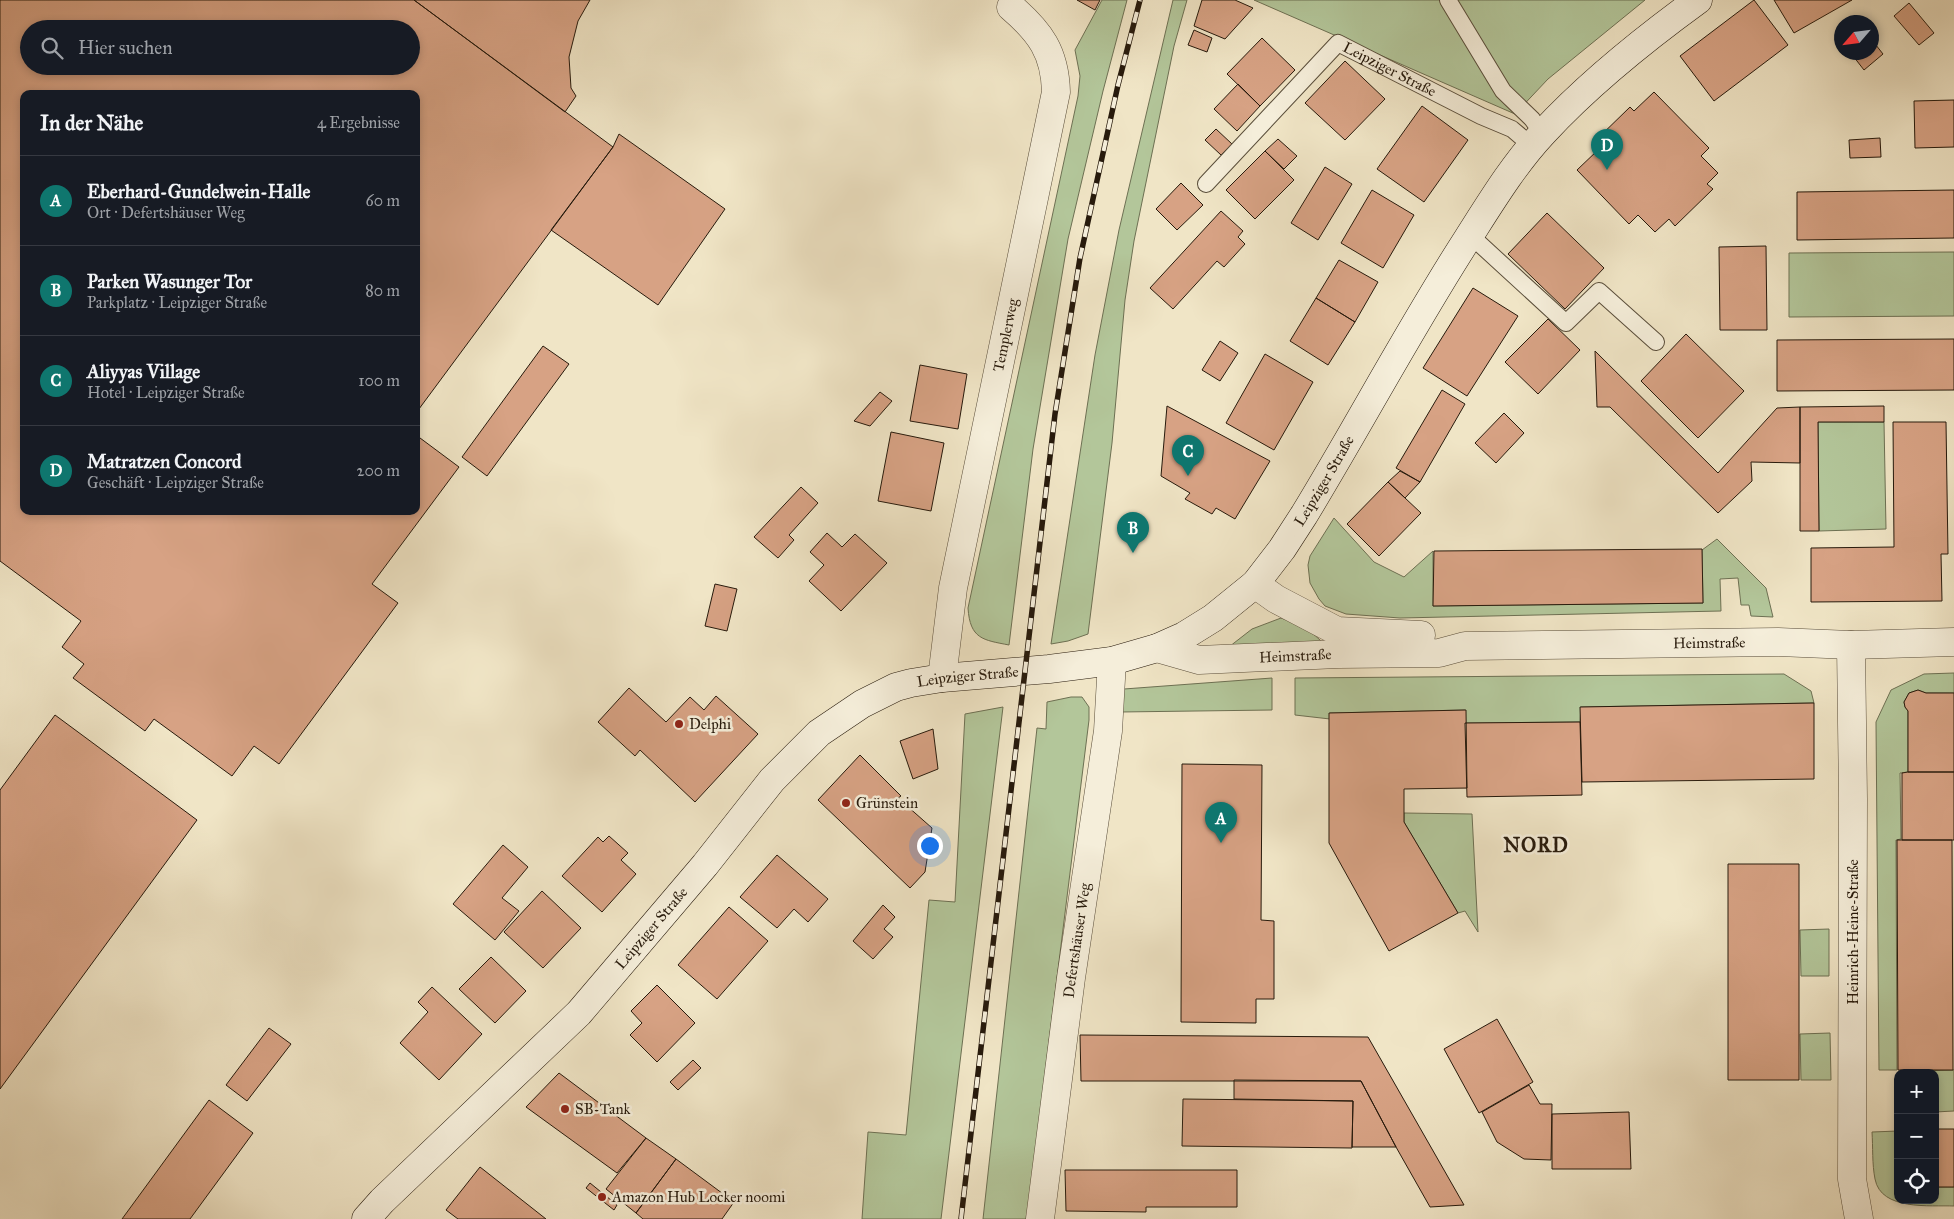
<!DOCTYPE html>
<html lang="de">
<meta charset="utf-8">
<style>
body{margin:0;font-family:"IM FELL Great Primer",serif;background:#242831;color:#f1f3f6}
.controls{position:absolute;right:15px;bottom:15px;display:grid;overflow:hidden;border-radius:10px;box-shadow:0 2px 8px #0003}
.controls button{width:45px;height:45px;display:grid;place-items:center;padding:0;border:0;border-bottom:1px solid #363941;background:#171b24;color:#f1f3f6;font:25px sans-serif}
.compass{position:absolute;left:1834px;top:15px;width:45px;height:45px;border-radius:50%;background:#171b24;box-shadow:0 2px 8px #0003;rotate:242deg}
.you{position:absolute;left:929px;top:845px;width:18px;height:18px;margin:-12px;border:4px solid #fff;border-radius:50%;background:#1a73e8;box-shadow:0 0 0 8px #1a73e833}
.badge{display:grid;place-items:center;width:32px;height:32px;border-radius:50%;background:#0f766e;color:#fff;font-size:16px;font-weight:700}
.pin{position:absolute;translate:-50% -41px;filter:drop-shadow(0 1px 2px #0008)}
.pin::after{content:'';position:absolute;top:26px;width:18px;height:15px;background:inherit;clip-path:polygon(0 0,100% 0,50% 100%)}
.list{margin:0;padding:0;list-style:none}
h2{display:flex;justify-content:space-between;align-items:center;height:65px;margin:0;padding:0 20px;font-size:21px}
h2 small{font-size:16px;font-weight:400;color:#9ea1a6}
.list li{display:grid;grid-template-columns:32px 1fr auto;gap:15px;align-items:center;box-sizing:border-box;height:90px;padding:0 20px;border-top:1px solid #363941}
.list b{display:block;font-size:19px;white-space:nowrap}
.list p{margin:0;font-size:16px;white-space:nowrap;color:#9ea1a6}
.list em{font-size:16px;font-style:normal;color:#9ea1a6}
.icon{flex:none;width:28px;height:28px;fill:none;stroke:currentColor;stroke-width:2;stroke-linecap:round;stroke-linejoin:round}
.map{position:relative;flex:none;width:1954px;height:1219px;overflow:hidden}
.search{position:absolute;background:#171b24;box-shadow:0 2px 8px #0003;left:20px;top:20px;width:400px;height:55px;display:flex;align-items:center;gap:12px;box-sizing:border-box;padding:0 18px;border-radius:28px;color:#9ea1a6;font-size:19px}
.panel{position:absolute;background:#171b24;box-shadow:0 2px 8px #0003;left:20px;top:90px;width:400px;height:425px;border-radius:10px}
.map>svg:first-child{display:block}
.green{fill:#b3c69a;stroke:#6d7053}
.building{fill:#d7a284;stroke:#271a0c;fill-rule:evenodd}
.lines{fill:none;stroke-linecap:round;stroke-linejoin:round}
.lane-casing{stroke:#594d3a;stroke-width:18}
.street-casing{stroke:#594d3a;stroke-width:29}
.secondary-casing{stroke:#271a0c;stroke-width:29}
.lane{stroke:#f5eeda;stroke-width:16}
.street{stroke:#f5eeda;stroke-width:28}
.secondary{stroke:#f5eeda;stroke-width:28}
.rail-casing{stroke:#271a0c;stroke-width:5.5}
.rail{stroke:#f5eeda;stroke-width:4;stroke-dasharray:11;stroke-linecap:butt}
.poi-dot{fill:#8f2418;stroke:#f5eeda;stroke-width:2}
.labels{text-anchor:middle;dominant-baseline:central;stroke-width:5;stroke-linejoin:round;paint-order:stroke}
.street-label{font-size:15px;fill:#271a0c;stroke:#f5eeda}
.poi-label{font-size:15px;fill:#271a0c;stroke:#f5eeda;text-anchor:start}
.district-label{font-size:20px;font-weight:bold;letter-spacing:1px;fill:#271a0c;stroke:#f5eeda}
</style>
<div class="map">
<svg width="1954" height="1219" viewBox="0 0 1954 1219">
<rect width="100%" height="100%" fill="#f0e5c6"/>
<filter id="stains"><feTurbulence type="fractalNoise" baseFrequency=".004" numOctaves="4"/><feColorMatrix values="0 0 0 0 .2 0 0 0 0 .09 0 0 0 0 .02 0 0 0 .5 -.17"/></filter>
<radialGradient id="worn" r=".72"><stop offset=".6" stop-color="#630" stop-opacity="0"/><stop offset="1" stop-color="#630" stop-opacity=".3"/></radialGradient>
<path class="green" d="M 1102,0 L 1127,0 L 1103,91 L 1068,239 L 1033,449 L 1009,645 C 983,640 970,639 968,608 L 1078,96 L 1080,76 L 1075,50 Z
M 1173,0 L 1187,0 L 1174,46 L 1134,241 L 1125,300 L 1112,443 L 1088,634 L 1068,641 L 1051,644 L 1095,355 L 1119,230 Z
M 1254,0 L 1645,0 L 1548,79 L 1515,114 Z
M 1954,252 L 1954,316 L 1789,317 L 1789,253 Z
M 1818,422 L 1884,422 L 1886,529 L 1819,531 Z
M 1334,518 L 1374,562 L 1404,577 L 1433,551 L 1433,606 L 1703,603 L 1702,550 L 1717,539 L 1766,588 L 1773,617 L 1751,616 L 1749,605 L 1741,605 L 1738,578 L 1720,579 L 1721,611 L 1400,618 L 1346,614 L 1325,606 L 1319,599 L 1310,583 L 1308,565 L 1310,556 Z
M 1281,618 C 1300,624 1312,631 1326,646 L 1225,650 L 1252,629 Z
M 1954,673 L 1954,693 L 1926,693 L 1918,690 L 1909,693 L 1904,702 L 1905,707 L 1908,711 L 1908,772 L 1900,773 L 1901,839 L 1896,840 L 1897,1070 L 1879,1070 L 1876,722 L 1891,690 L 1924,674 Z
M 1784,674 L 1811,691 L 1814,703 L 1581,707 L 1580,722 L 1465,723 L 1465,710 L 1330,713 L 1330,719 L 1295,715 L 1295,678 Z
M 1272,678 L 1272,710 L 1120,712 L 1124,689 Z
M 1071,697 L 1082,697 L 1089,707 L 1089,720 L 1027,1219 L 983,1219 L 1037,728 L 1046,729 L 1047,702 Z
M 1003,707 L 941,1219 L 862,1219 L 868,1132 L 906,1135 L 929,900 L 955,902 L 965,714 Z
M 1404,813 L 1472,814 L 1478,932 L 1465,911 L 1458,913 L 1404,822 Z
M 1829,929 L 1829,976 L 1801,976 L 1800,930 Z
M 1830,1033 L 1831,1080 L 1801,1080 L 1800,1034 Z
M 1954,1070 L 1954,1111 L 1935,1112 L 1935,1073 L 1917,1071 Z
M 1898,1131 L 1898,1200 L 1935,1200 L 1935,1187 L 1954,1187 L 1954,1206 C 1930,1205 1881,1211 1875,1179 C 1872,1164 1873,1147 1872,1132 Z"/>
<path class="building" d="M 0,0 L 414,0 L 613,147 L 416,413 L 416,94 L 24,94 L 24,511 L 416,511 L 416,435 L 459,467 L 372,584 L 398,603 L 279,764 L 254,746 L 232,776 L 154,719 L 145,731 L 73,678 L 84,664 L 62,647 L 81,621 L 0,561 ZM 29,29 L 411,29 L 411,66 L 29,66 Z
M 414,0 L 590,0 L 578,21 L 569,57 L 571,88 L 576,96 L 565,112 Z
M 1077,0 L 1100,0 L 1095,10 Z
M 1202,0 L 1235,0 L 1253,8 L 1225,39 L 1194,26 Z
M 1754,0 L 1788,45 L 1714,101 L 1680,56 Z
M 1774,0 L 1852,0 L 1794,33 Z
M 1909,3 L 1934,33 L 1919,45 L 1894,16 Z
M 1194,30 L 1212,38 L 1207,52 L 1188,45 Z
M 1262,38 L 1295,70 L 1260,106 L 1227,74 Z
M 1872,40 L 1883,54 L 1864,70 L 1850,52 L 1872,52 Z
M 1345,61 L 1385,99 L 1345,140 L 1305,103 Z
M 1238,84 L 1260,106 L 1237,131 L 1214,109 Z
M 1654,92 L 1709,148 L 1701,156 L 1718,173 L 1707,184 L 1713,189 L 1675,226 L 1669,219 L 1655,232 L 1638,215 L 1629,224 L 1577,170 L 1599,149 L 1593,143 L 1630,107 L 1634,111 Z
M 1954,100 L 1954,147 L 1915,148 L 1914,101 Z
M 1422,106 L 1468,140 L 1424,202 L 1377,169 Z
M 1216,129 L 1232,144 L 1221,155 L 1205,140 Z
M 619,134 L 725,209 L 658,305 L 551,230 L 613,147 Z
M 1880,138 L 1881,157 L 1850,158 L 1849,140 Z
M 1278,139 L 1297,156 L 1284,169 L 1265,151 Z
M 1265,151 L 1294,180 L 1255,219 L 1226,190 Z
M 1325,167 L 1352,184 L 1318,240 L 1291,223 Z
M 1181,183 L 1203,205 L 1177,230 L 1156,209 Z
M 1372,190 L 1414,215 L 1383,268 L 1341,243 Z
M 1954,190 L 1954,238 L 1797,240 L 1797,192 Z
M 1221,211 L 1243,231 L 1238,237 L 1245,244 L 1224,267 L 1217,261 L 1173,309 L 1150,288 Z
M 1547,213 L 1604,268 L 1565,309 L 1508,254 Z
M 1766,246 L 1767,330 L 1720,330 L 1719,247 Z
M 1339,260 L 1378,282 L 1355,322 L 1316,298 Z
M 1473,288 L 1518,316 L 1467,396 L 1423,368 Z
M 1316,298 L 1355,322 L 1328,365 L 1290,341 Z
M 1548,319 L 1580,350 L 1538,394 L 1505,362 Z
M 1686,334 L 1744,391 L 1698,438 L 1641,381 Z
M 1954,339 L 1954,390 L 1777,391 L 1777,340 Z
M 1220,341 L 1238,353 L 1220,381 L 1202,370 Z
M 543,346 L 569,364 L 487,476 L 462,457 Z
M 1595,351 L 1718,473 L 1777,408 L 1800,407 L 1800,463 L 1751,462 L 1752,481 L 1718,513 L 1610,407 L 1597,407 Z
M 1265,354 L 1313,382 L 1274,450 L 1226,423 Z
M 920,365 L 967,374 L 958,429 L 910,421 Z
M 1442,390 L 1465,404 L 1420,482 L 1396,468 Z
M 880,392 L 892,401 L 870,426 L 854,421 Z
M 1167,406 L 1270,461 L 1235,519 L 1216,508 L 1212,514 L 1185,499 L 1190,493 L 1161,476 Z
M 1884,406 L 1884,422 L 1818,422 L 1819,531 L 1800,531 L 1800,407 Z
M 1504,413 L 1524,433 L 1496,463 L 1475,443 Z
M 1893,422 L 1946,422 L 1948,554 L 1941,554 L 1942,601 L 1811,602 L 1811,548 L 1894,547 Z
M 891,432 L 944,443 L 931,511 L 878,501 Z
M 1400,471 L 1420,482 L 1405,498 L 1388,482 Z
M 1388,482 L 1421,513 L 1379,556 L 1347,524 Z
M 801,487 L 818,503 L 789,535 L 794,540 L 778,558 L 754,537 Z
M 827,533 L 842,547 L 855,534 L 887,563 L 841,611 L 809,581 L 824,565 L 810,552 Z
M 1702,549 L 1703,603 L 1433,606 L 1434,551 Z
M 715,584 L 737,589 L 727,631 L 705,626 Z
M 629,688 L 666,722 L 690,697 L 704,710 L 716,696 L 758,734 L 695,802 L 640,750 L 635,756 L 598,722 Z
M 1918,690 L 1926,693 L 1954,693 L 1954,772 L 1908,772 L 1908,711 L 1905,707 L 1904,702 L 1909,693 Z
M 1814,703 L 1814,779 L 1582,782 L 1580,707 Z
M 1466,710 L 1467,788 L 1404,789 L 1404,822 L 1458,913 L 1389,951 L 1329,843 L 1329,713 Z
M 55,715 L 197,820 L 0,1089 L 0,790 Z
M 1580,722 L 1582,795 L 1467,797 L 1465,723 Z
M 933,729 L 938,769 L 913,779 L 900,741 Z
M 860,755 L 901,796 L 898,798 L 932,828 L 925,872 L 910,888 L 818,800 Z
M 1182,764 L 1262,765 L 1261,920 L 1274,921 L 1274,999 L 1256,999 L 1256,1023 L 1181,1022 Z
M 1908,772 L 1954,772 L 1954,840 L 1902,840 L 1902,773 Z
M 609,836 L 628,853 L 621,860 L 636,874 L 602,912 L 562,876 L 598,837 L 603,842 Z
M 1897,840 L 1952,840 L 1953,1070 L 1898,1070 Z
M 503,845 L 528,867 L 502,898 L 519,911 L 495,940 L 453,904 Z
M 777,855 L 828,899 L 808,922 L 794,909 L 777,928 L 740,897 Z
M 1728,864 L 1799,864 L 1799,1080 L 1728,1080 Z
M 542,891 L 581,928 L 543,968 L 504,932 Z
M 883,905 L 895,917 L 884,929 L 893,937 L 873,959 L 853,941 Z
M 729,907 L 768,941 L 717,999 L 678,965 Z
M 491,957 L 526,991 L 495,1023 L 459,989 Z
M 657,985 L 695,1023 L 657,1062 L 630,1035 L 642,1023 L 631,1011 Z
M 432,987 L 482,1034 L 439,1080 L 400,1043 L 428,1012 L 418,1002 Z
M 1497,1019 L 1533,1082 L 1479,1113 L 1444,1049 Z
M 269,1028 L 291,1044 L 247,1101 L 226,1085 Z
M 1080,1035 L 1368,1037 L 1464,1205 L 1430,1207 L 1396,1147 L 1361,1081 L 1081,1081 Z
M 693,1060 L 701,1068 L 678,1090 L 670,1082 Z
M 559,1073 L 646,1138 L 617,1173 L 526,1107 Z
M 1234,1080 L 1361,1081 L 1396,1147 L 1352,1147 L 1353,1101 L 1234,1099 Z
M 1529,1085 L 1540,1104 L 1552,1104 L 1551,1160 L 1524,1159 L 1497,1142 L 1482,1112 Z
M 1183,1099 L 1353,1101 L 1352,1148 L 1182,1146 Z
M 209,1100 L 253,1133 L 190,1219 L 122,1219 Z
M 1629,1112 L 1631,1169 L 1552,1169 L 1552,1114 Z
M 1935,1129 L 1954,1129 L 1954,1187 L 1935,1187 Z
M 646,1138 L 676,1159 L 636,1213 L 606,1189 Z
M 676,1159 L 734,1202 L 722,1219 L 643,1219 L 636,1213 Z
M 480,1167 L 546,1219 L 458,1219 L 446,1210 Z
M 1065,1170 L 1237,1170 L 1237,1207 L 1146,1207 L 1146,1212 L 1066,1211 Z
M 590,1183 L 617,1205 L 614,1210 L 586,1188 Z"/>
<g class="lines">
<g class="lane-casing">
<g id="lane">
<path d="M 1448,0 L 1503,91 L 1532,119 L 1542,133"/>
<path id="s1" d="M 1206,184 L 1338,43 L 1481,116 L 1512,129 L 1532,146"/>
<path d="M 1470,235 L 1566,323 L 1599,291 L 1656,342"/>
</g>
</g>
<g class="street-casing">
<g id="street">
<path d="M 1255,584 L 1276,599 L 1337,631 L 1421,635"/>
<path d="M 1851,645 L 1853,799 L 1852,1179 L 1859,1219"/>
<path id="s2" d="M 1157,648 L 1199,660 L 1338,654 L 1439,653 L 1465,646 L 1778,642 L 1851,645 L 1954,642"/>
<path id="s3" d="M 942,678 L 953,588 L 1056,92 C 1055,52 1040,32 1011,7"/>
<path id="s4" d="M 1040,1219 L 1071,978 L 1108,731 L 1112,661"/>
</g>
</g>
<g class="secondary-casing">
<g id="secondary">
<path id="s5" d="M 366,1219 L 382,1201 L 579,1013 L 705,865 L 772,780 L 819,733 L 862,704 L 896,687 L 911,683 L 942,678 L 1049,669 L 1112,661 L 1157,648 L 1184,636 L 1213,618 L 1255,584 L 1282,549 L 1304,515 C 1360,423 1410,328 1468,238 C 1491,202 1514,164 1543,133 C 1589,83 1643,40 1698,0"/>
</g>
</g>
<use href="#lane" class="lane"/>
<use href="#street" class="street"/>
<use href="#secondary" class="secondary"/>
<g class="rail-casing">
<path id="rail" d="M 961,1219 L 1055,414 L 1080,258 L 1118,85 L 1140,0"/>
</g>
<use href="#rail" class="rail"/>
</g>
<g class="poi-dot">
<circle cx="679" cy="724" r="5"/>
<circle cx="846" cy="803" r="5"/>
<circle cx="565" cy="1109" r="5"/>
<circle cx="602" cy="1197" r="5"/>
</g>
<g class="labels">
<g class="street-label">
<text stroke="none"><textPath href="#s1" startOffset="251">Leipziger Straße</textPath></text>
<text stroke="none"><textPath href="#s3" startOffset="349">Templerweg</textPath></text>
<text stroke="none"><textPath href="#s5" startOffset="1262">Leipziger Straße</textPath></text>
<text stroke="none"><textPath href="#s2" startOffset="555">Heimstraße</textPath></text>
<text stroke="none"><textPath href="#s2" startOffset="140">Heimstraße</textPath></text>
<text stroke="none"><textPath href="#s5" startOffset="828">Leipziger Straße</textPath></text>
<text stroke="none"><textPath href="#s5" startOffset="408">Leipziger Straße</textPath></text>
<text transform="translate(1853 932) rotate(-90)">Heinrich-Heine-Straße</text>
<text stroke="none"><textPath href="#s4" startOffset="281">Defertshäuser Weg</textPath></text>
</g>
<g class="poi-label">
<text x="689" y="724">Delphi</text>
<text x="856" y="803">Grünstein</text>
<text x="575" y="1109">SB-Tank</text>
<text x="612" y="1197">Amazon Hub Locker noomi</text>
</g>
<g class="district-label">
<text x="1536" y="845">NORD</text>
</g>
</g>
<rect width="100%" height="100%" filter="url(#stains)"/>
<rect width="100%" height="100%" fill="url(#worn)"/>
</svg>
<div class="controls">
<button>+</button>
<button>−</button>
<button><svg class="icon" aria-label="locate" viewBox="0 0 24 24"><circle cx="12" cy="12" r="6"/><path d="M12 2v4M12 18v4M2 12h4M18 12h4"/></svg></button>
</div>
<svg class="compass" viewBox="-18 -18 36 36"><path d="M0-13l5 13h-10z" fill="#e53935"/><path d="M0 13l5-13h-10z" fill="#9ea1a6"/></svg>
<div class="you"></div>
<div class="pin badge" style="left:1221px;top:843px">A</div>
<div class="pin badge" style="left:1133px;top:553px">B</div>
<div class="pin badge" style="left:1188px;top:476px">C</div>
<div class="pin badge" style="left:1607px;top:170px">D</div>
<div class="search"><svg class="icon" aria-label="search" viewBox="0 0 24 24"><circle cx="10" cy="10" r="6"/><path d="M15 15l6 6"/></svg>Hier suchen</div>
<section class="panel">
<h2>In der Nähe<small>4 Ergebnisse</small></h2>
<ul class="list">
<li><span class="badge">A</span><div><b>Eberhard-Gundelwein-Halle</b><p>Ort · Defertshäuser Weg</p></div><em>60 m</em></li>
<li><span class="badge">B</span><div><b>Parken Wasunger Tor</b><p>Parkplatz · Leipziger Straße</p></div><em>80 m</em></li>
<li><span class="badge">C</span><div><b>Aliyyas Village</b><p>Hotel · Leipziger Straße</p></div><em>100 m</em></li>
<li><span class="badge">D</span><div><b>Matratzen Concord</b><p>Geschäft · Leipziger Straße</p></div><em>200 m</em></li>
</ul>
</section>
</div>
